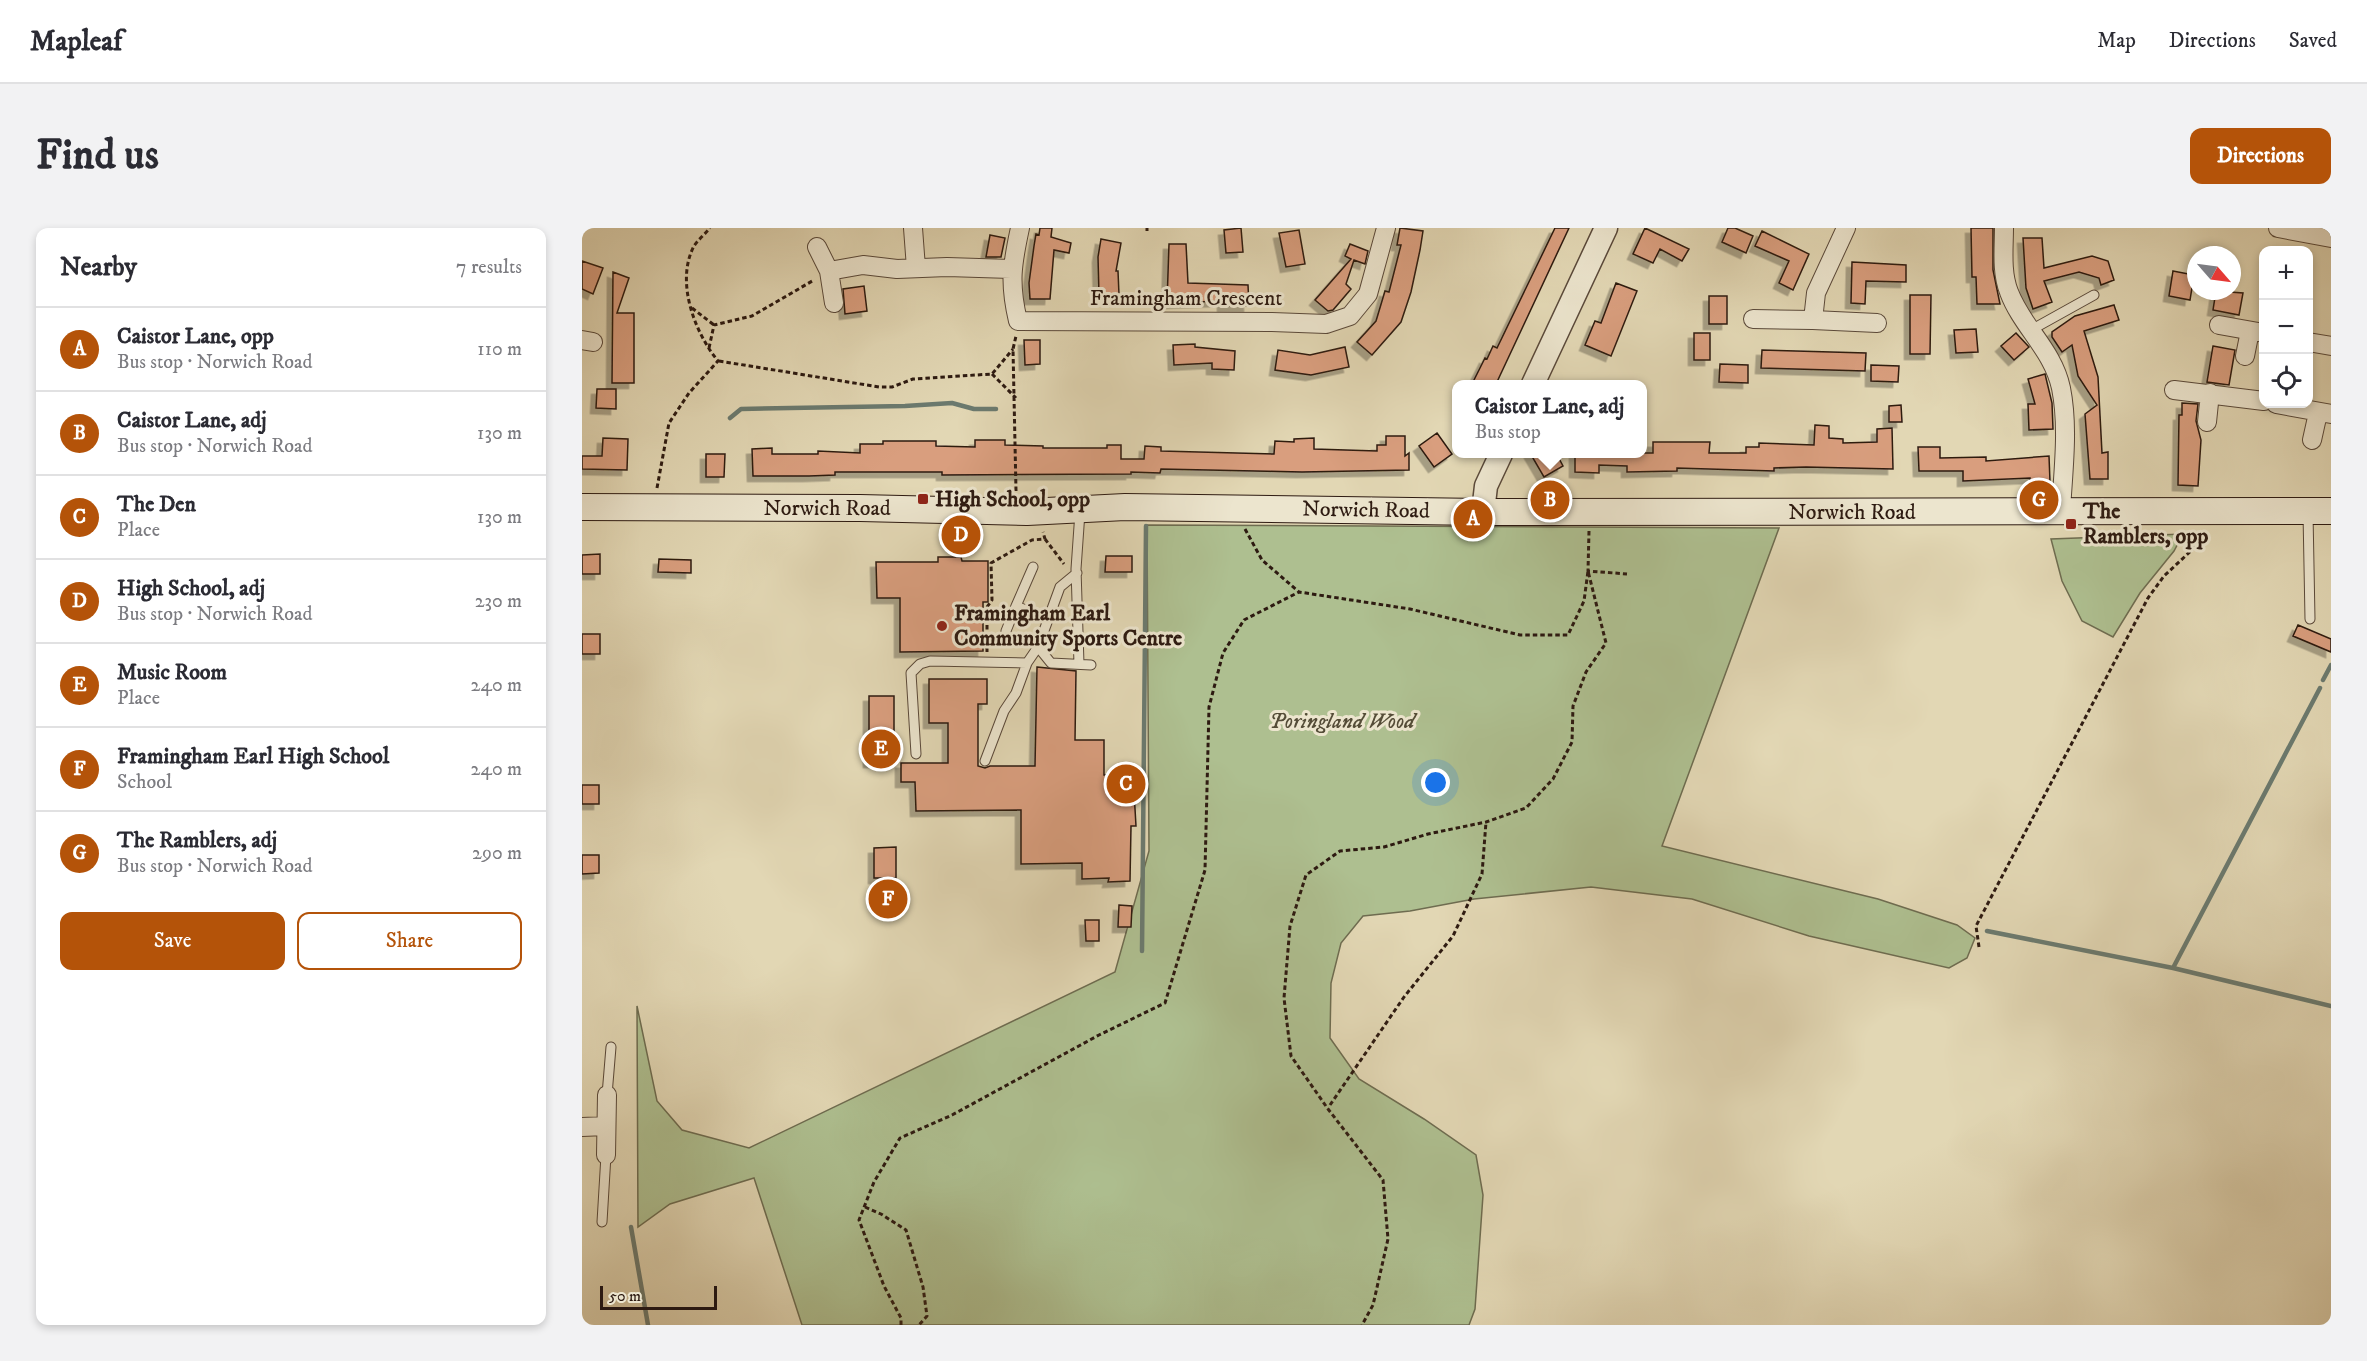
<!DOCTYPE html>
<meta charset="utf-8">
<style>
body{margin:0;font-family:"IM FELL DW Pica",serif;background:#f2f2f3;color:#2b2b33}
.controls{position:absolute;right:18px;top:18px;display:grid;overflow:hidden;border-radius:12px;box-shadow:0 3px 9px #0003}
.controls button{width:54px;height:54px;display:grid;place-items:center;padding:0;border:0;border-bottom:2px solid #e1e1e2;background:#fff;color:#2b2b33;font:30px sans-serif}
.compass{position:absolute;left:1605px;top:18px;width:54px;height:54px;border-radius:50%;background:#fff;box-shadow:0 3px 9px #0003;rotate:118deg}
.scale{position:absolute;left:18px;bottom:15px;width:117px;box-sizing:border-box;padding-left:6px;border:3px solid #2d1a11;border-top:0;font-size:16px;line-height:21px;white-space:nowrap;color:#2d1a11;-webkit-text-stroke:4px #ece5ce;paint-order:stroke}
.you{position:absolute;left:854px;top:555px;width:21px;height:21px;margin:-15px;border:4px solid #fff;border-radius:50%;background:#1a73e8;box-shadow:0 0 0 9px #1a73e833}
.badge{display:grid;place-items:center;width:39px;height:39px;border-radius:50%;background:#b45309;color:#fff;font-size:20px;font-weight:700}
.pin{position:absolute;translate:-50% -50%;border:3px solid #fff;box-shadow:0 2px 6px #0006}
.popup{position:absolute;left:870px;top:152px;width:195px;height:78px;box-sizing:border-box;display:grid;place-content:center;border-radius:12px;background:#fff;filter:drop-shadow(0 2px 4px #0005);font-size:20px;white-space:nowrap;color:#7c7c81}
.popup b{font-size:22px;color:#2b2b33}
.popup::after{content:'';position:absolute;left:50%;top:100%;margin-left:-12px;border:12px solid transparent;border-top-color:#fff}
.list{margin:0;padding:0;list-style:none}
h2{display:flex;justify-content:space-between;align-items:center;height:78px;margin:0;padding:0 24px;font-size:26px}
h2 small{font-size:20px;font-weight:400;color:#7c7c81}
.list li{display:grid;grid-template-columns:39px 1fr auto;gap:18px;align-items:center;box-sizing:border-box;height:84px;padding:0 24px;border-top:2px solid #e1e1e2}
.list b{display:block;font-size:22px;white-space:nowrap}
.list p{margin:0;font-size:20px;white-space:nowrap;color:#7c7c81}
.list em{font-size:20px;font-style:normal;color:#7c7c81}
.actions{display:flex;gap:12px;padding:18px 24px}
.actions a{flex:1;padding:14px 0;border:2px solid #b45309;border-radius:12px;text-align:center;font-size:21px;color:#b45309}
.actions .main{background:#b45309;color:#fff}
.icon{flex:none;width:33px;height:33px;fill:none;stroke:currentColor;stroke-width:2;stroke-linecap:round;stroke-linejoin:round}
.map{position:relative;flex:none;width:1749px;height:1097px;overflow:hidden;border-radius:12px}
header{display:flex;align-items:center;gap:36px;box-sizing:border-box;height:84px;padding:0 30px;background:#fff;border-bottom:2px solid #e1e1e2}
header strong{font-size:28px}
nav{display:flex;gap:33px;margin-inline-start:auto;font-size:21px}
.intro{display:flex;align-items:center;justify-content:space-between;box-sizing:border-box;height:144px;padding:0 36px}
h1{margin:0;font-size:42px}
.button{padding:15px 27px;border-radius:12px;background:#b45309;color:#fff;font-size:21px;font-weight:700}
main{display:flex;gap:36px;padding:0 36px}
aside{flex:1;background:#fff;border-radius:12px;box-shadow:0 3px 9px #0003}
.map>svg:first-child{display:block}
.green{fill:#aebf90;stroke:#6e6c50;stroke-width:1.5}
.lines{fill:none;stroke-linecap:round;stroke-linejoin:round}
.stream{stroke:#6b7a6f;stroke-width:4.5}
.building{fill:#d99e7e;stroke:#2d1a11;stroke-width:1.5;filter:url(#shadow)}
.service-casing{stroke:#5a493a;stroke-width:11}
.minor-casing{stroke:#5a493a;stroke-width:20}
.tertiary-casing{stroke:#5a493a;stroke-width:25}
.secondary-casing{stroke:#2d1a11;stroke-width:28}
.path{stroke:#2d1a11;stroke-width:3;stroke-dasharray:4.5 3;stroke-linecap:butt}
.service{stroke:#ece5ce;stroke-width:9}
.minor{stroke:#ece5ce;stroke-width:18}
.tertiary{stroke:#ece5ce;stroke-width:22}
.secondary{stroke:#ece5ce;stroke-width:26}
.poi-dot{fill:#8f2418;stroke:#ece5ce;stroke-width:2}
.labels{text-anchor:middle;dominant-baseline:central;stroke-width:6;stroke-linejoin:round;paint-order:stroke}
.street-label{font-size:22px;fill:#2d1a11;stroke:#ece5ce}
.poi-label{font-size:22px;font-weight:bold;fill:#2d1a11;stroke:#ece5ce;text-anchor:start}
.park-label{font-size:22px;font-style:italic;fill:#544c37;stroke:#ece5ce}
</style>
<header>
<strong>Mapleaf</strong>
<nav><a>Map</a><a>Directions</a><a>Saved</a></nav>
</header>
<div class="intro"><h1>Find us</h1><a class="button">Directions</a></div>
<main>
<aside>
<h2>Nearby<small>7 results</small></h2>
<ul class="list">
<li><span class="badge">A</span><div><b>Caistor Lane, opp</b><p>Bus stop · Norwich Road</p></div><em>110 m</em></li>
<li><span class="badge">B</span><div><b>Caistor Lane, adj</b><p>Bus stop · Norwich Road</p></div><em>130 m</em></li>
<li><span class="badge">C</span><div><b>The Den</b><p>Place</p></div><em>130 m</em></li>
<li><span class="badge">D</span><div><b>High School, adj</b><p>Bus stop · Norwich Road</p></div><em>230 m</em></li>
<li><span class="badge">E</span><div><b>Music Room</b><p>Place</p></div><em>240 m</em></li>
<li><span class="badge">F</span><div><b>Framingham Earl High School</b><p>School</p></div><em>240 m</em></li>
<li><span class="badge">G</span><div><b>The Ramblers, adj</b><p>Bus stop · Norwich Road</p></div><em>290 m</em></li>
</ul>
<div class="actions"><a class="main">Save</a><a>Share</a></div>
</aside>
<div class="map">
<svg width="1749" height="1097" viewBox="0 0 1749 1097">
<defs>
<filter id="shadow"><feDropShadow dx="-5.5" dy="5.5" stdDeviation="0" flood-color="#0004"/></filter>
</defs>
<rect width="100%" height="100%" fill="#e2d7b4"/>
<filter id="stains"><feTurbulence type="fractalNoise" baseFrequency=".00333" numOctaves="4"/><feColorMatrix values="0 0 0 0 .2 0 0 0 0 .09 0 0 0 0 .02 0 0 0 .5 -.17"/></filter>
<radialGradient id="worn" r=".72"><stop offset=".6" stop-color="#630" stop-opacity="0"/><stop offset="1" stop-color="#630" stop-opacity=".3"/></radialGradient>
<path class="green" d="M 565,297 L 1197,300 L 1080,618 L 1296,671 L 1375,697 L 1393,710 L 1385,730 L 1367,740 L 1227,708 L 1110,671 L 1009,659 L 892,671 L 828,683 L 781,688 L 759,715 L 749,755 L 748,810 L 777,851 L 842,891 L 894,927 L 901,967 L 893,1081 L 887,1097 L 220,1097 L 172,950 L 88,976 L 56,999 L 55,778 L 75,873 L 100,902 L 167,920 L 533,744 L 567,623 Z
M 1601,306 L 1592,323 L 1558,365 L 1531,409 L 1500,393 L 1480,353 L 1469,311 Z"/>
<g class="lines">
<path class="stream" d="M 148,190 L 159,181 L 323,178 L 370,175 L 392,181 L 414,181
M 1741,452 L 1749,437
M 1405,703 L 1591,740 L 1749,778
M 560,723 L 564,298
M 1591,740 L 1738,460
M 49,999 L 66,1097"/>
</g>
<path class="building" d="M 458,0 L 470,0 L 469,9 L 489,15 L 487,25 L 472,22 L 468,71 L 448,71 L 447,55 L 452,18 L 454,6 L 457,7 Z
M 659,0 L 661,24 L 644,25 L 642,2 Z
M 818,0 L 841,3 L 838,22 L 829,64 L 819,94 L 790,127 L 775,114 L 794,93 L 803,63 L 807,64 L 819,17 L 815,17 Z
M 973,0 L 987,0 L 914,156 L 890,156 L 903,130 L 905,131 L 911,118 L 915,120 Z
M 1063,0 L 1107,21 L 1100,33 L 1078,21 L 1071,35 L 1051,26 Z
M 1146,0 L 1153,0 L 1171,8 L 1164,25 L 1140,14 Z
M 1389,0 L 1411,0 L 1411,42 L 1418,76 L 1395,76 L 1394,49 L 1390,49 Z
M 717,2 L 723,36 L 704,39 L 697,5 Z
M 1180,3 L 1227,26 L 1211,62 L 1197,55 L 1207,33 L 1173,18 Z
M 408,7 L 423,10 L 419,29 L 404,29 Z
M 1441,10 L 1460,10 L 1462,40 L 1510,28 L 1526,33 L 1532,52 L 1519,57 L 1517,50 L 1497,44 L 1462,53 L 1470,74 L 1451,81 L 1444,60 Z
M 519,11 L 539,15 L 534,43 L 536,43 L 537,67 L 517,67 L 516,29 Z
M 587,16 L 604,16 L 606,55 L 666,57 L 667,78 L 641,78 L 641,73 L 585,75 Z
M 768,16 L 786,23 L 783,36 L 772,32 L 764,56 L 769,61 L 751,82 L 746,83 L 733,72 L 769,31 L 763,28 Z
M 0,33 L 21,40 L 11,66 L 0,61 Z
M 1270,34 L 1324,37 L 1324,54 L 1284,53 L 1283,76 L 1269,75 Z
M 1591,43 L 1612,47 L 1608,72 L 1587,68 Z
M 31,44 L 47,50 L 35,85 L 52,85 L 52,155 L 30,155 Z
M 1034,55 L 1055,63 L 1029,128 L 1003,117 L 1013,93 L 1019,95 Z
M 282,58 L 285,83 L 263,86 L 261,61 Z
M 1634,63 L 1661,65 L 1657,87 L 1631,82 Z
M 1328,67 L 1349,67 L 1348,126 L 1328,126 Z
M 1127,68 L 1145,68 L 1145,96 L 1127,96 Z
M 1532,77 L 1537,92 L 1502,103 L 1516,149 L 1520,225 L 1526,224 L 1526,251 L 1508,251 L 1503,186 L 1515,177 L 1496,148 L 1490,117 L 1480,124 L 1470,109 L 1470,104 L 1493,88 Z
M 1394,101 L 1396,124 L 1374,125 L 1372,102 Z
M 1112,105 L 1128,105 L 1128,132 L 1112,132 Z
M 1434,105 L 1447,119 L 1432,132 L 1419,118 Z
M 442,112 L 458,112 L 458,136 L 443,137 Z
M 613,116 L 613,119 L 653,123 L 652,142 L 630,141 L 630,135 L 592,137 L 591,117 Z
M 1631,118 L 1653,122 L 1647,157 L 1625,154 Z
M 763,119 L 767,139 L 729,147 L 693,142 L 696,122 L 728,127 Z
M 1180,122 L 1284,125 L 1283,143 L 1179,140 Z
M 1138,136 L 1166,137 L 1166,155 L 1137,154 Z
M 1289,137 L 1317,138 L 1316,154 L 1289,153 Z
M 1463,146 L 1470,175 L 1471,201 L 1447,202 L 1446,176 L 1453,176 L 1446,151 Z
M 15,161 L 34,161 L 34,181 L 14,180 Z
M 1600,175 L 1616,176 L 1614,193 L 1619,212 L 1616,258 L 1596,257 L 1597,187 L 1600,187 Z
M 1319,177 L 1320,194 L 1307,194 L 1307,178 Z
M 1233,197 L 1247,198 L 1247,210 L 1261,211 L 1261,215 L 1295,214 L 1295,201 L 1310,200 L 1311,241 L 1224,239 L 1192,240 L 1192,243 L 1095,240 L 1095,243 L 1045,244 L 1045,238 L 1017,237 L 1017,245 L 993,244 L 993,225 L 1071,225 L 1071,214 L 1128,214 L 1127,225 L 1164,225 L 1164,219 L 1177,219 L 1177,215 L 1232,217 Z
M 855,205 L 870,226 L 852,239 L 837,218 Z
M 804,208 L 823,208 L 823,228 L 827,225 L 827,242 L 720,244 L 579,241 L 578,245 L 549,244 L 549,246 L 360,247 L 360,244 L 253,244 L 253,247 L 227,248 L 171,248 L 170,221 L 190,220 L 190,226 L 236,226 L 236,223 L 278,225 L 278,216 L 301,216 L 301,213 L 354,213 L 354,218 L 393,219 L 393,212 L 423,212 L 423,217 L 461,218 L 461,220 L 525,220 L 525,217 L 539,217 L 539,231 L 562,231 L 563,218 L 579,219 L 579,223 L 692,226 L 693,213 L 712,214 L 712,211 L 732,210 L 732,221 L 795,223 L 795,217 L 804,217 Z
M 21,210 L 46,211 L 45,242 L 0,241 L 0,228 L 20,228 Z
M 1336,219 L 1358,219 L 1358,230 L 1404,229 L 1404,233 L 1467,228 L 1468,254 L 1448,255 L 1448,250 L 1381,253 L 1381,243 L 1337,243 Z
M 948,225 L 974,225 L 981,238 L 962,249 Z
M 124,226 L 143,226 L 142,249 L 124,249 Z
M 18,326 L 18,346 L 0,346 L 0,327 Z
M 524,328 L 550,328 L 550,344 L 523,344 Z
M 356,329 L 379,329 L 380,333 L 406,333 L 406,374 L 401,374 L 401,423 L 318,424 L 318,370 L 295,370 L 294,334 L 356,334 Z
M 77,331 L 109,332 L 109,345 L 76,344 Z
M 1716,397 L 1749,411 L 1749,424 L 1711,408 Z
M 0,406 L 18,406 L 18,426 L 0,426 Z
M 455,439 L 494,443 L 493,512 L 522,512 L 522,547 L 551,546 L 554,598 L 549,598 L 548,653 L 526,654 L 527,650 L 500,651 L 500,635 L 439,636 L 439,582 L 334,583 L 333,554 L 319,554 L 319,535 L 366,535 L 366,495 L 347,495 L 347,451 L 405,451 L 405,476 L 396,476 L 396,538 L 403,540 L 408,538 L 453,538 Z
M 287,468 L 312,468 L 312,534 L 287,534 Z
M 0,557 L 17,557 L 17,576 L 0,576 Z
M 314,619 L 314,650 L 292,650 L 292,620 Z
M 0,627 L 17,627 L 17,645 L 0,646 Z
M 537,677 L 550,678 L 549,699 L 536,699 Z
M 503,692 L 517,692 L 517,713 L 504,713 Z"/>
<g class="lines">
<g class="service-casing">
<path id="service" d="M 1449,102 L 1512,67
M 1726,285 L 1728,391
M 451,339 L 434,378 L 465,391
M 495,345 L 478,359 L 456,419 L 469,435 L 509,437
M 424,403 L 434,378
M 497,436 L 494,341 L 498,284
M 334,526 L 329,445 L 338,436 L 348,433 L 445,435
M 403,533 L 422,483 L 434,465 L 445,435 L 456,419
M 25,867 L 29,819
M 20,994 L 24,927"/>
</g>
<g class="minor-casing">
<path id="minor" d="M 331,0 L 334,40
M 438,0 C 430,37 427,55 436,93 L 690,94 L 744,96 L 768,88 L 786,66 L 804,0
M 1422,0 C 1422,20 1419,44 1427,64 C 1440,99 1471,122 1479,160 C 1487,200 1481,243 1479,283
M 1696,0 L 1749,10
M 235,19 L 247,43
M 252,75 L 247,43 L 281,37 L 315,41 L 365,39 L 429,41
M 1171,91 L 1231,92 L 1234,65 L 1264,0
M 1231,92 L 1295,95
M 1637,97 L 1682,105
M 0,112 L 11,114
M 1726,114 L 1749,118
M 1663,128 L 1668,103
M 1592,162 L 1682,173
M 1694,176 L 1749,186
M 1625,194 L 1628,165
M 1730,212 L 1736,185
M 0,899 L 24,898
M 24,927 L 25,867"/>
</g>
<g class="tertiary-casing">
<path id="tertiary" d="M 951,156 L 1024,0
M 901,284 L 904,258 L 919,226"/>
</g>
<g class="secondary-casing">
<path id="secondary" d="M 0,279 L 278,280 L 445,284 L 543,279 L 901,284 L 1749,283"/>
</g>
<path class="path" d="M 565,3 L 565,0
M 110,80 L 132,97
M 127,120 L 132,97 L 170,88 L 232,52
M 137,133 L 297,159 L 310,159 L 331,151 L 410,146 L 431,121
M 410,146 L 434,170
M 75,260 L 87,195 L 107,165 L 136,133 C 113,105 93,54 112,18 C 116,12 123,6 128,0
M 434,263 L 431,121 L 434,108
M 663,301 L 680,332 L 717,364
M 1007,303 L 1006,343 L 1045,346
M 463,311 L 482,336
M 405,424 L 405,379 L 410,372 L 409,335 L 450,312 L 463,311 L 461,304
M 1397,719 L 1394,698 L 1566,370 L 1582,348 L 1612,320 L 1621,302
M 748,877 L 822,769 L 871,708 L 900,646 L 904,594
M 283,979 L 299,986 L 324,1002 L 341,1059 L 345,1088 L 337,1097
M 319,1097 L 319,1090 L 302,1058 L 277,992 L 292,954 L 318,910 L 370,887 L 517,807 L 583,775 L 623,642 L 627,479 L 641,425 L 662,392 L 717,364 L 828,381 L 938,407 L 986,407 L 1002,373 L 1006,343 L 1024,415 L 1004,444 L 991,478 L 990,514 L 971,551 L 944,580 L 904,594 L 846,606 L 802,619 L 758,623 L 724,647 L 708,698 L 702,770 L 709,828 L 746,881 L 801,952 L 806,1011 L 791,1077 L 780,1097"/>
<use href="#service" class="service"/>
<use href="#minor" class="minor"/>
<use href="#tertiary" class="tertiary"/>
<use href="#secondary" class="secondary"/>
</g>
<g class="poi-dot">
<rect x="335" y="265" width="12" height="12" rx="3"/>
<rect x="1483" y="290" width="12" height="12" rx="3"/>
<circle cx="360" cy="398" r="6"/>
</g>
<g class="labels">
<g class="street-label">
<text x="604" y="70">Framingham Crescent</text>
<text x="245" y="280">Norwich Road</text>
<text transform="translate(784 282) rotate(1)">Norwich Road</text>
<text x="1270" y="284">Norwich Road</text>
</g>
<g class="poi-label">
<text x="353" y="271">High School, opp</text>
<text x="1501" y="283">The<tspan x="1501" dy="25">Ramblers, opp</tspan></text>
<text x="372" y="385">Framingham Earl<tspan x="372" dy="25">Community Sports Centre</tspan></text>
</g>
<g class="park-label">
<text x="760" y="493">Poringland Wood</text>
</g>
</g>
<rect width="100%" height="100%" filter="url(#stains)"/>
<rect width="100%" height="100%" fill="url(#worn)"/>
</svg>
<div class="controls">
<button>+</button>
<button>−</button>
<button><svg class="icon" aria-label="locate" viewBox="0 0 24 24"><circle cx="12" cy="12" r="6"/><path d="M12 2v4M12 18v4M2 12h4M18 12h4"/></svg></button>
</div>
<svg class="compass" viewBox="-18 -18 36 36"><path d="M0-13l5 13h-10z" fill="#e53935"/><path d="M0 13l5-13h-10z" fill="#7c7c81"/></svg>
<div class="scale">50 m</div>
<div class="you"></div>
<div class="pin badge" style="left:891px;top:291px">A</div>
<div class="pin badge" style="left:968px;top:272px">B</div>
<div class="popup"><b>Caistor Lane, adj</b>Bus stop</div>
<div class="pin badge" style="left:544px;top:556px">C</div>
<div class="pin badge" style="left:379px;top:307px">D</div>
<div class="pin badge" style="left:299px;top:521px">E</div>
<div class="pin badge" style="left:306px;top:671px">F</div>
<div class="pin badge" style="left:1457px;top:272px">G</div>
</div>
</main>
